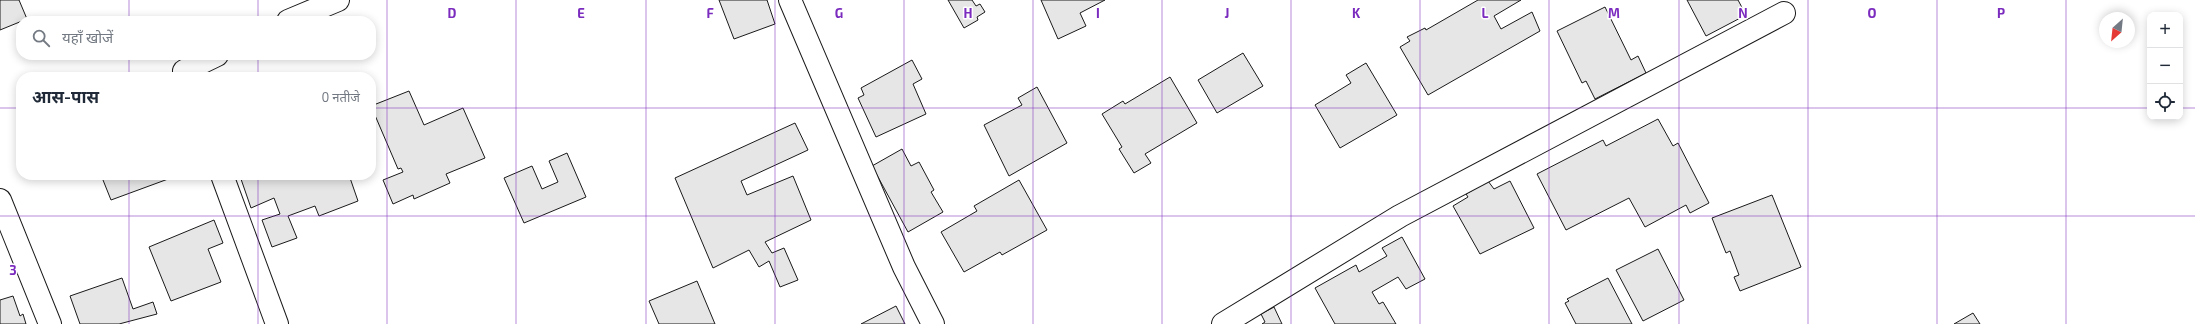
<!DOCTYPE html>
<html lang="hi">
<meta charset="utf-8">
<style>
body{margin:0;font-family:"Exo 2","Noto Sans Devanagari",sans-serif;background:#f2f2f3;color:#1f2937}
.controls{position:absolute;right:12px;top:12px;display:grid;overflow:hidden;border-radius:8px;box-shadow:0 2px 10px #0003}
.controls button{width:36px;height:36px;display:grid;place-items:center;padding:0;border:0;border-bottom:1px solid #e0e1e3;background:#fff;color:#1f2937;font:20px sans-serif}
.compass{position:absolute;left:2099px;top:12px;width:36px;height:36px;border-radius:50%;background:#fff;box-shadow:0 2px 10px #0003;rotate:207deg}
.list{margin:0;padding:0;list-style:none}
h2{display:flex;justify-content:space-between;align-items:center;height:52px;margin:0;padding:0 16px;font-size:17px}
h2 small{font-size:13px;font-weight:400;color:#747a83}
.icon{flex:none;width:22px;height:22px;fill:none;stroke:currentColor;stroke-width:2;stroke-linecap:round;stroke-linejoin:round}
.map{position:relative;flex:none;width:2195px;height:324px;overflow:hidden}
.search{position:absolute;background:#fff;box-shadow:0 2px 10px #0003;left:16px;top:16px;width:360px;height:44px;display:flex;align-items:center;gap:10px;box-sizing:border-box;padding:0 14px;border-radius:16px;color:#747a83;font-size:15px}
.panel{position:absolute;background:#fff;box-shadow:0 2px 10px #0003;left:16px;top:72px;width:360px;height:108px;border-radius:16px}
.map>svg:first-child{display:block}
.building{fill:#e6e6e6;stroke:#1a1a1a}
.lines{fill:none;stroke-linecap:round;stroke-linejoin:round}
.street-casing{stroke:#1a1a1a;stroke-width:24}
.street{stroke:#fff;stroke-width:22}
.grid{fill:none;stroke:#7b2cbf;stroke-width:1;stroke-opacity:0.55}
.grid-label{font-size:13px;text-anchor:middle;font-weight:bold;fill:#7b2cbf;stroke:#fff;stroke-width:3;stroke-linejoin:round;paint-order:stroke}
</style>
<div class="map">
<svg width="2195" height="324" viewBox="0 0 2195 324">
<rect width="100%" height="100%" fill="#fff"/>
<path class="building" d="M 0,0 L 19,0 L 27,19 L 0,30 Z
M 719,0 L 767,0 L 775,24 L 734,39 Z
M 948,0 L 972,0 L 976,6 L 980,4 L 985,12 L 977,17 L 978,20 L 964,28 Z
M 1041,0 L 1105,0 L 1080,13 L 1086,26 L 1058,39 Z
M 1478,0 L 1521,0 L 1494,16 L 1501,29 L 1532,12 L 1540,31 L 1428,95 L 1400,47 L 1410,41 L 1407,37 L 1425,28 L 1426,30 Z
M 1687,0 L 1738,0 L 1746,15 L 1706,36 Z
M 1605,7 L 1631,60 L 1638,56 L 1646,73 L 1595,99 L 1586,81 L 1582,83 L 1557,31 Z
M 1243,53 L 1263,86 L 1217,113 L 1198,80 Z
M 912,60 L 922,79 L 913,84 L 926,114 L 876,137 L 858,98 L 864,95 L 861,88 Z
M 1366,63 L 1397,115 L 1340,148 L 1315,105 L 1351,83 L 1346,75 Z
M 1170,77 L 1197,123 L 1145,154 L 1151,163 L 1134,173 L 1119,149 L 1122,147 L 1102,114 L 1123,101 L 1125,104 Z
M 1037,87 L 1067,143 L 1009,176 L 984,125 L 1022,105 L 1018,98 Z
M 409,91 L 424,125 L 463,108 L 485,158 L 446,174 L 450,183 L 414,199 L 413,195 L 393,204 L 383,180 L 403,172 L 401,168 L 398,169 L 371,106 Z
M 1658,119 L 1673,146 L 1678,143 L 1709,203 L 1690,213 L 1686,205 L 1645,227 L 1629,198 L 1566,230 L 1537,174 L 1603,140 L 1606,146 Z
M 795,123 L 808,150 L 741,181 L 747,195 L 793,176 L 811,220 L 765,242 L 772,253 L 784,248 L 798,280 L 780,287 L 769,261 L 759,267 L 749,250 L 713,268 L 675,178 Z
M 902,149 L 911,166 L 919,162 L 934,190 L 931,192 L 943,212 L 908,232 L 872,166 Z
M 567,153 L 586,197 L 524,223 L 504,178 L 532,166 L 542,189 L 558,182 L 549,161 Z
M 101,175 L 179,175 L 111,200 Z
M 245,175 L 349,175 L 358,201 L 319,216 L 315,206 L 288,216 L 297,238 L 272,247 L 262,220 L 280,214 L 274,198 L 251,208 L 241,179 L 245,177 Z
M 1019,180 L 1047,230 L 1002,255 L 1000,252 L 964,272 L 941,232 L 977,211 L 974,206 Z
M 1488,181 L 1494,189 L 1510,181 L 1534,228 L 1480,254 L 1453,206 L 1468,197 L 1466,194 Z
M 1772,195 L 1801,267 L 1740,291 L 1734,277 L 1739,275 L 1730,251 L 1726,253 L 1712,218 Z
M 214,220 L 223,243 L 208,249 L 221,282 L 171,301 L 149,247 Z
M 1402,237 L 1425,279 L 1406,289 L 1398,277 L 1372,292 L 1379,304 L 1383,302 L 1396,324 L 1335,324 L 1315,288 L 1356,265 L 1359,272 L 1387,256 L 1382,248 Z
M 1658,249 L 1684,300 L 1643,321 L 1616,270 Z
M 122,278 L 133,309 L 153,302 L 157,314 L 119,324 L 80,324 L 70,296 Z
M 1608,278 L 1632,324 L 1576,324 L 1565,303 L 1569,301 L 1567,299 Z
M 697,281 L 715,324 L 659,324 L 649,301 Z
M 13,296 L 20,316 L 23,314 L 26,324 L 0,324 L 0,300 Z
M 896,306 L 905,324 L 861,324 Z
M 1274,307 L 1282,324 L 1262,324 L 1265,322 L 1261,314 Z
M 1973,313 L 1980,324 L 1954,324 Z"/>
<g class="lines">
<g class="street-casing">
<path id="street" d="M 790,0 L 904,267 L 933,324
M 288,21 L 338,0
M 186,77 L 184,71 L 217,55
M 222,175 L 277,324
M 0,200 L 50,324
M 1223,324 L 1400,216 L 1784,13"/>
</g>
<use href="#street" class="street"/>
</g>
<path class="grid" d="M 129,0 L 129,21M 258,0 L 258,21M 387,0 L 387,324M 516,0 L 516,324M 646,0 L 646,324M 775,0 L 775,324M 904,0 L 904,324M 1033,0 L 1033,324M 1162,0 L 1162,324M 1291,0 L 1291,324M 1420,0 L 1420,324M 1549,0 L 1549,324M 1679,0 L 1679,324M 1808,0 L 1808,324M 1937,0 L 1937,324M 2066,0 L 2066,324M 129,55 L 129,77M 258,55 L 258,77M 0,108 L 21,108M 371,108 L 2150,108M 2180,108 L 2195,108M 129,175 L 129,324M 258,175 L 258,324M 0,216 L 2195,216"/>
<g class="grid-label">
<text x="452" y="18">D</text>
<text x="581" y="18">E</text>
<text x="710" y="18">F</text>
<text x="839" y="18">G</text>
<text x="968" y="18">H</text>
<text x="1098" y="18">I</text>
<text x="1227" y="18">J</text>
<text x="1356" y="18">K</text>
<text x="1485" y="18">L</text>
<text x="1614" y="18">M</text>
<text x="1743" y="18">N</text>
<text x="1872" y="18">O</text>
<text x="2001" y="18">P</text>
<text x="13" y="275">3</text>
</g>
</svg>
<div class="controls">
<button>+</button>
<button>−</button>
<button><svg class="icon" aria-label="locate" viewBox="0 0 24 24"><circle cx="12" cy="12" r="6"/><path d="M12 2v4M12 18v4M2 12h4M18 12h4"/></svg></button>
</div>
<svg class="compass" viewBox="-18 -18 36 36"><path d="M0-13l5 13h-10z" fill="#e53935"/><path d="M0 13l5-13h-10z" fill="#747a83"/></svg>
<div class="search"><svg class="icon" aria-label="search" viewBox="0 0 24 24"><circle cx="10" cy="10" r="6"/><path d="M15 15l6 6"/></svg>यहाँ खोजें</div>
<section class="panel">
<h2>आस-पास<small>0 नतीजे</small></h2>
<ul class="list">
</ul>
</section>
</div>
